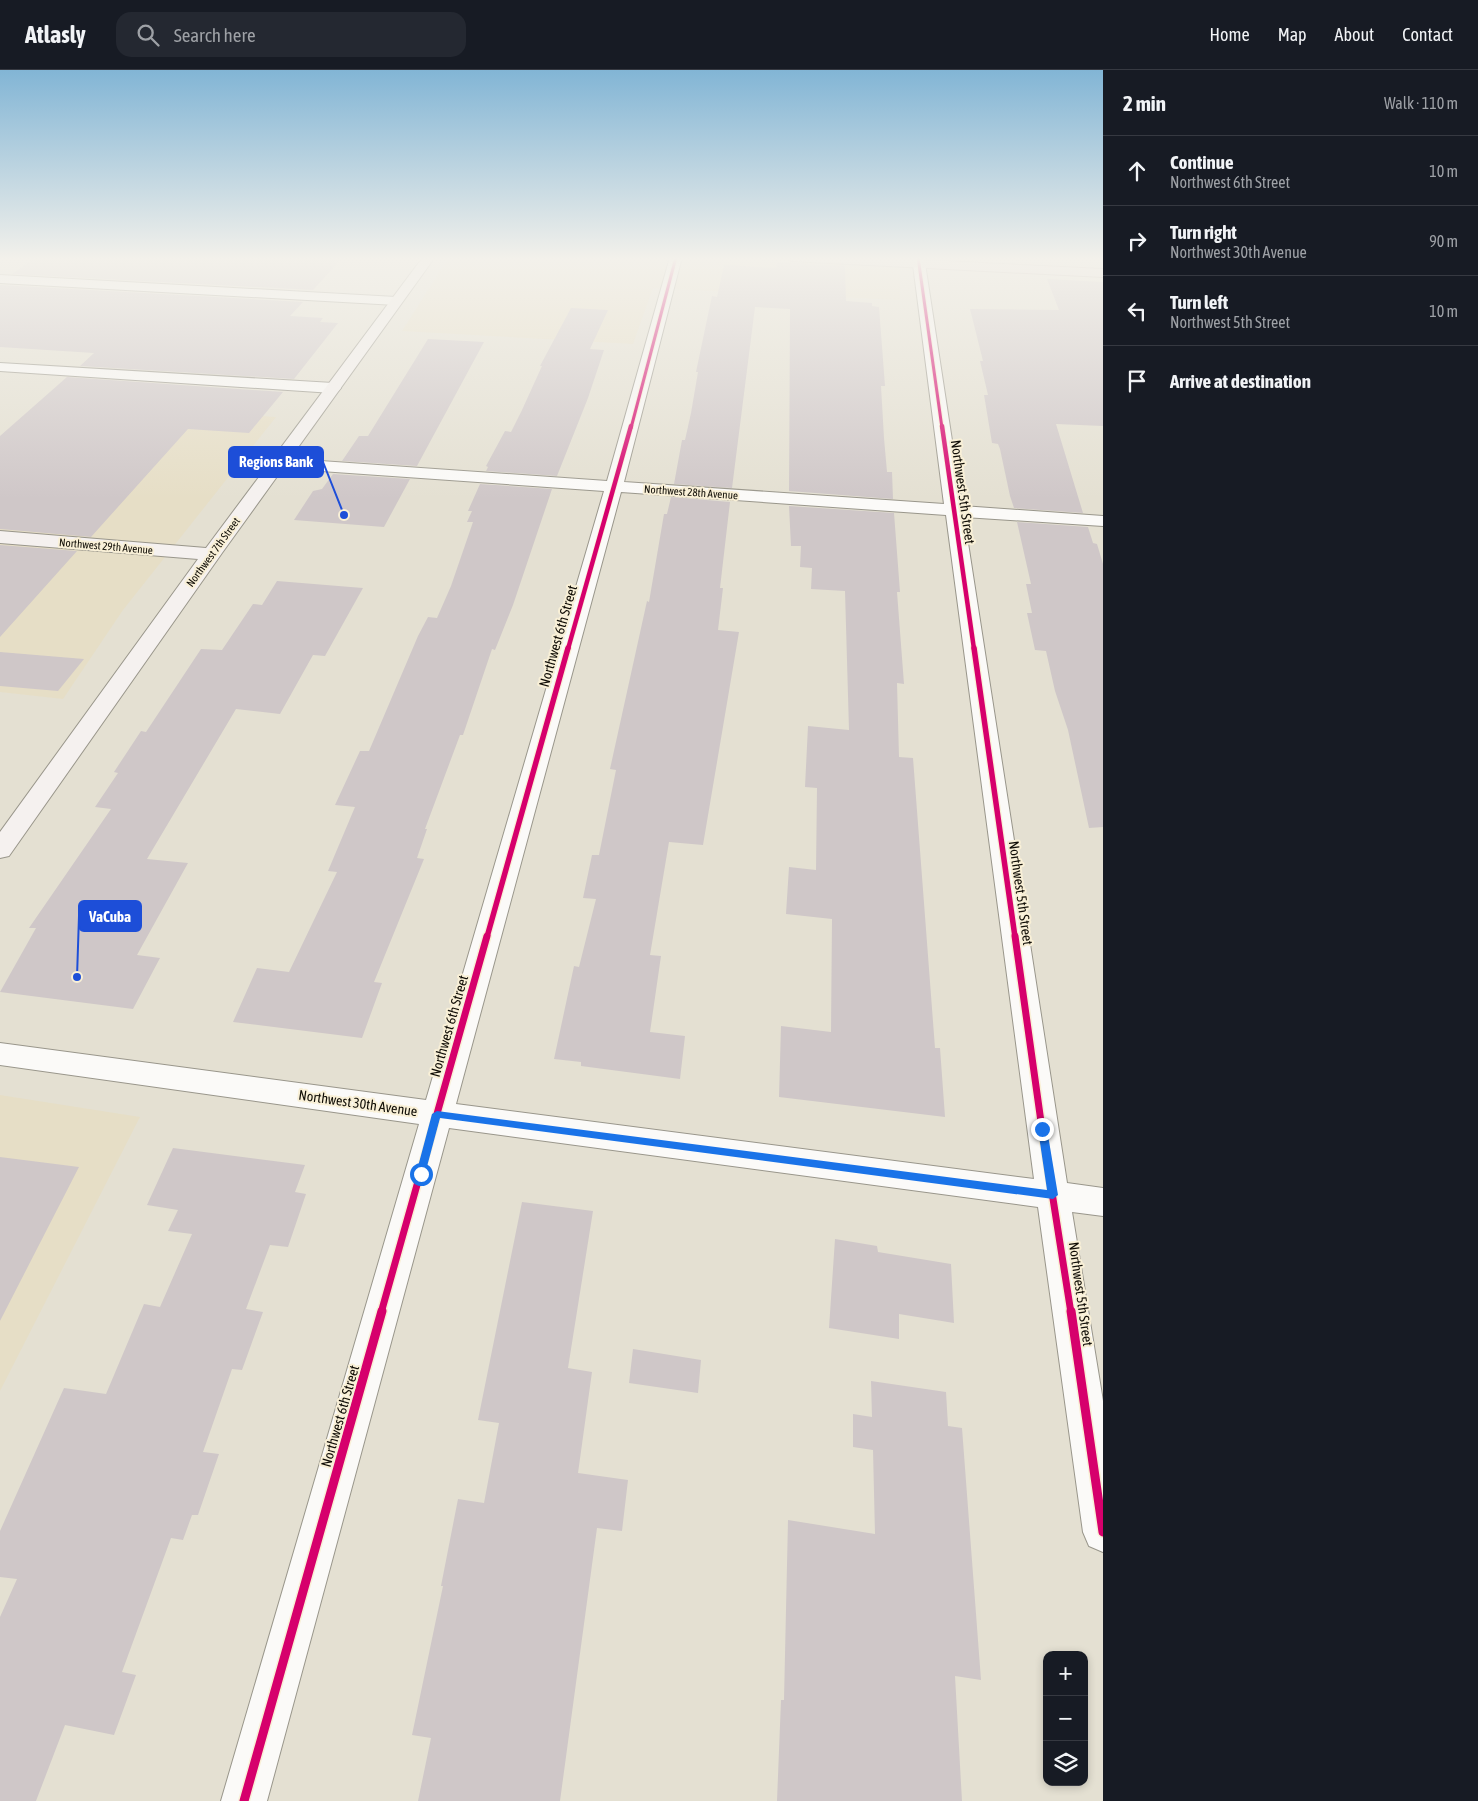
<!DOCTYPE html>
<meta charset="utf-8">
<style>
body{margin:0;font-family:"Asap Condensed",sans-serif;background:#242831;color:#f1f3f6}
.controls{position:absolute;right:15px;bottom:15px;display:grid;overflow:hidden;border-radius:10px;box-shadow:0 2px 8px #0003}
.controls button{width:45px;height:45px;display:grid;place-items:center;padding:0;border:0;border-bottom:1px solid #363941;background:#171b24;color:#f1f3f6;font:25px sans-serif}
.stop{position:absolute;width:15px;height:15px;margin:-11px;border:4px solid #1a73e8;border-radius:50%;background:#fff}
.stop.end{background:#1a73e8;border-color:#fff;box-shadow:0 1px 5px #0008}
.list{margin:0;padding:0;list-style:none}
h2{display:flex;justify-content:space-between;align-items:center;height:65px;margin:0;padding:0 20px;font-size:21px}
h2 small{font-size:16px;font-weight:400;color:#9ea1a6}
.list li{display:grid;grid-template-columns:32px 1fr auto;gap:15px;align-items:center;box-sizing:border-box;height:70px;padding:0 20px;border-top:1px solid #363941}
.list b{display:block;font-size:19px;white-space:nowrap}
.list p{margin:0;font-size:16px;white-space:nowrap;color:#9ea1a6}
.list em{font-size:16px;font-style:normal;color:#9ea1a6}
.icon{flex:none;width:28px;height:28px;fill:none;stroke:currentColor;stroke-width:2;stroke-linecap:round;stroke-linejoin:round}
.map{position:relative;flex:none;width:1103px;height:1731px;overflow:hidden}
header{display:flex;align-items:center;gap:30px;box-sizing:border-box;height:70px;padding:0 25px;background:#171b24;border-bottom:1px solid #363941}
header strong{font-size:24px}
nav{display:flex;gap:28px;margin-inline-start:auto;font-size:18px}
.search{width:350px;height:45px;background:#242831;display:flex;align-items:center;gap:12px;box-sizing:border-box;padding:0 18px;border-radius:15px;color:#9ea1a6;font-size:19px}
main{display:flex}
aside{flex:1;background:#171b24}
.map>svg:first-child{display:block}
.built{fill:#e6dec6}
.building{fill:#cfc7c8}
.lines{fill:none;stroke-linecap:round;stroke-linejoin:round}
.street-casing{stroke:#99968b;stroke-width:2}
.secondary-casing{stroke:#99968b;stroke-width:2}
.highway-casing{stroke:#b0a39c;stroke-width:2}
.street{fill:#fbfaf8;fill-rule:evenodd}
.secondary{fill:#f5f1ef;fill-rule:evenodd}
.highway{fill:#e7ddda;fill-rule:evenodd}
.cycleway-far4-casing{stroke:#f9f0d7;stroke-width:5}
.cycleway-far3-casing{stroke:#f9f0d7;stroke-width:6}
.cycleway-far2-casing{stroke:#f9f0d7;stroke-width:8}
.cycleway-far1-casing{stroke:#f9f0d7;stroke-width:10}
.cycleway-casing{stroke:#f9f0d7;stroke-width:12}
.cycleway-far4{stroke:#d6006c;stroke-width:3}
.cycleway-far3{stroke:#d6006c;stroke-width:4.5}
.cycleway-far2{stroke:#d6006c;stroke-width:5.5}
.cycleway-far1{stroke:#d6006c;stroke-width:7}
.cycleway{stroke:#d6006c;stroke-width:9}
.route{fill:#1a73e8}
.labels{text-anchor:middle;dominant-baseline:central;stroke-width:4;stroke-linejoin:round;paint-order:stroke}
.far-street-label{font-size:11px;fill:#0f0c05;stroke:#f9f0d7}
.street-label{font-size:14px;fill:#0f0c05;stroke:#f9f0d7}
.leader{fill:none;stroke:#1d4ed8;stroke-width:2}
.callout-dot{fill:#1d4ed8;stroke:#f9f0d7;stroke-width:2}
.callout{fill:#1d4ed8;stroke:#1d4ed8;stroke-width:2}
.callout-label{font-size:15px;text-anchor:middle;font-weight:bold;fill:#fff}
</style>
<header>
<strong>Atlasly</strong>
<div class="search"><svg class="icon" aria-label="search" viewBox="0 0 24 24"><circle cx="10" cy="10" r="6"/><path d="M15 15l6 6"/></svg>Search here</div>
<nav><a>Home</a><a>Map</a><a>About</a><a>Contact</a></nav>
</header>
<main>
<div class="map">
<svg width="1103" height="1731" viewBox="0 0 1103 1731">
<rect width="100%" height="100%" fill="#e4e0d2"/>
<path class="built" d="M 449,187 L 682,187 L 900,197 L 900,230 L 653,218 L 633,274 L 402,261 Z
M 133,338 L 276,347 L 123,540 L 63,629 L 0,622 L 0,414 Z
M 0,1025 L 140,1047 L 0,1321 Z"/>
<path class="building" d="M 37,187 L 343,187 L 313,220 L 12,204 Z
M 777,192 L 845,196 L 846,231 L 872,233 L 872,236 L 879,237 L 885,316 L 881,316 L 884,368 L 887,402 L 892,402 L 893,429 L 789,421 L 790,239 L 755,237 L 732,418 L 674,414 L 682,370 L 685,370 L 691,343 L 698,302 L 696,302 L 712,226 L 717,227 L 724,195 L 776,198 Z
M 1047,209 L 1103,212 L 1103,356 L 1056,354 L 1083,443 L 1014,438 L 1010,426 L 1000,379 L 998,374 L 992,373 L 984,325 L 988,325 L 980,291 L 983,291 L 970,239 L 1059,240 Z
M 0,215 L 303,232 L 290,246 L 323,248 L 320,252 L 338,253 L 294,309 L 80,296 L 94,283 L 0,277 Z
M 571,238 L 608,240 L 590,279 L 604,280 L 588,328 L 557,406 L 486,401 L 488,397 L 486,396 L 505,361 L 511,362 L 522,340 L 542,296 L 540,296 Z
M 428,269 L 484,272 L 417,396 L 342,391 L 359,366 L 368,366 Z
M 67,307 L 283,322 L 249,363 L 188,359 L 91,467 L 0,459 L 0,366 Z
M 333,404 L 410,409 L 384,457 L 294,450 L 313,421 L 322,419 Z
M 480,414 L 552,419 L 513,535 L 495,580 L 492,579 L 463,665 L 460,665 L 425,759 L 427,759 L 417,788 L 424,789 L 374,912 L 382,913 L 362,968 L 233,952 L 257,898 L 289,902 L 337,802 L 328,801 L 355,737 L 335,735 L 360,681 L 369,681 L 418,566 L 428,547 L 437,548 L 451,516 L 473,452 L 467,452 L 472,441 L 468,441 Z
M 671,427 L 730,432 L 720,518 L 723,518 L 718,560 L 739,562 L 703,775 L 669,772 L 650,885 L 661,886 L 650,962 L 685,966 L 680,1009 L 581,996 L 581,992 L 554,989 L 574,896 L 579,897 L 596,829 L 583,828 L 592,785 L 599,785 L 616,700 L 610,699 L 647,531 L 649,532 L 664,444 L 667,444 Z
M 789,436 L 894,443 L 900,522 L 897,522 L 904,614 L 897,613 L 899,687 L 913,688 L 935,978 L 940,978 L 945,1047 L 779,1027 L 781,956 L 831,962 L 832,849 L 786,844 L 789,797 L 816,800 L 817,718 L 805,717 L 808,656 L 849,660 L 845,521 L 811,519 L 812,498 L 800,497 L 801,476 L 791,476 Z
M 1017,452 L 1088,457 L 1093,473 L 1097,474 L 1103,494 L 1103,757 L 1089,758 L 1068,660 L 1055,621 L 1046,581 L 1035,580 L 1027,543 L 1032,543 L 1026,514 L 1031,514 Z
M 0,475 L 77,481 L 0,567 Z
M 277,511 L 363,518 L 325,586 L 313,585 L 280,644 L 236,639 L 147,789 L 188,793 L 137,885 L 160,888 L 133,939 L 0,922 L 36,858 L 29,858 L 111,739 L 95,737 L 118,703 L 114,702 L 141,661 L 146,662 L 201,579 L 222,580 L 253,534 L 262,535 Z
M 0,582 L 84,589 L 58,621 L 0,616 Z
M 173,1078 L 305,1095 L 295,1122 L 306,1124 L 288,1177 L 270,1175 L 246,1239 L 263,1242 L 242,1300 L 232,1299 L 203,1382 L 219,1384 L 198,1445 L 192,1445 L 183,1470 L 171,1468 L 122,1602 L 136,1605 L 114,1665 L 65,1655 L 36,1731 L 0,1731 L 0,1547 L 17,1509 L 0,1507 L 0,1461 L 64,1318 L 106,1324 L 144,1234 L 160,1237 L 192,1164 L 168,1161 L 178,1140 L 147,1135 Z
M 0,1087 L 79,1097 L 0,1251 Z
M 522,1132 L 593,1141 L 568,1298 L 592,1302 L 578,1403 L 628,1410 L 622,1461 L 597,1458 L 560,1731 L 418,1731 L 431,1668 L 412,1665 L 443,1516 L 441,1516 L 458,1429 L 484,1433 L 499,1353 L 478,1350 Z
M 835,1169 L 877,1176 L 878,1182 L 951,1194 L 954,1253 L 899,1244 L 899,1269 L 829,1258 Z
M 633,1279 L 701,1290 L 698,1323 L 629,1313 Z
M 871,1311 L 946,1322 L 948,1356 L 962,1358 L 981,1610 L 955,1606 L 962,1731 L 777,1731 L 781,1630 L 784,1630 L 788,1450 L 875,1464 L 873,1380 L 853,1377 L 853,1344 L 872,1347 Z"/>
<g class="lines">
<g class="street-casing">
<path id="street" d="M 670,187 L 682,187 L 624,412 L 944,434 L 912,187 L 924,187 L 962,436 L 1103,446 L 1103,456 L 964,447 L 1067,1113 L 1103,1118 L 1103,1146 L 1072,1142 L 1103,1331 L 1103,1482 L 1089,1476 L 1083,1462 L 1038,1137 L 449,1058 L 267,1731 L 221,1731 L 419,1054 L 0,995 L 0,973 L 426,1030 L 604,421 L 278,398 L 272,397 L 269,393 L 272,389 L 278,388 L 607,411 ZM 621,422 L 946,445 L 1034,1109 L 456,1034 Z
M 0,205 L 396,227 L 403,231 L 396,235 L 0,213 Z
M 0,293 L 333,313 L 338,315 L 341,318 L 338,321 L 333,323 L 0,301 Z"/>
</g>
<g class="secondary-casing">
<path id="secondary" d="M 423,187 L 435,187 L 222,483 L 9,786 L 0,788 L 0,762 L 198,489 L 0,473 L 0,461 L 206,478 Z"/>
</g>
<g class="highway-casing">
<path id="highway" d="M 785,187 L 863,187 L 1103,199 L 1103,207 L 791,191 Z"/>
</g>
<use href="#street" class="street"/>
<use href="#secondary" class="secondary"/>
<use href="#highway" class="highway"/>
<g class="cycleway-far4-casing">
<path id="cycleway-far4" d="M 918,187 L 942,358
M 631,358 L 676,187"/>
</g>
<g class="cycleway-far3-casing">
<path id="cycleway-far3" d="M 942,356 L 974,579
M 568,579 L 631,356"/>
</g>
<g class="cycleway-far2-casing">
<path id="cycleway-far2" d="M 974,578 L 1015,867
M 487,867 L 568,578"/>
</g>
<g class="cycleway-far1-casing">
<path id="cycleway-far1" d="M 1015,866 L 1042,1059 L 1071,1243
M 381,1243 L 487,866"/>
</g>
<g class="cycleway-casing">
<path id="cycleway" d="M 1071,1241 L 1103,1462
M 244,1731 L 382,1241"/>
</g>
<use href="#cycleway-far4" class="cycleway-far4"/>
<use href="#cycleway-far3" class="cycleway-far3"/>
<use href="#cycleway-far2" class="cycleway-far2"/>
<use href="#cycleway-far1" class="cycleway-far1"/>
<use href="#cycleway" class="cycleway"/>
</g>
<linearGradient id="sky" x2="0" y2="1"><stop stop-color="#82b5d5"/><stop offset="0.44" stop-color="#f3f1eb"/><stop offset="1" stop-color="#f3f1eb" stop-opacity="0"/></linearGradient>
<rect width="1103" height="429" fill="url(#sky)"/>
<path class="route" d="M 437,1041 L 1047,1120 L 1038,1059 L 1042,1055 L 1047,1059 L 1058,1125 L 1053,1129 L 440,1048 L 425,1104 L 421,1108 L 416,1104 L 432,1044 Z"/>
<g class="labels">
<g class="far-street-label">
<text transform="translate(691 422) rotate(4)">Northwest 28th Avenue</text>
<text transform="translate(106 476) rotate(5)">Northwest 29th Avenue</text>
<text transform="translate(213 482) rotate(-54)">Northwest 7th Street</text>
</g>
<g class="street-label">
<text transform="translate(963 422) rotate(82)">Northwest 5th Street</text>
<text transform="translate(558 566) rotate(-74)">Northwest 6th Street</text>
<text transform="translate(1021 823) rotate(82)">Northwest 5th Street</text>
<text transform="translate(449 956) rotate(-74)">Northwest 6th Street</text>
<text transform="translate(358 1033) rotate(8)">Northwest 30th Avenue</text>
<text transform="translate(1081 1224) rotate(82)">Northwest 5th Street</text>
<text transform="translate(340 1346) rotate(-74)">Northwest 6th Street</text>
</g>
</g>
<path class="leader" d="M344 445L323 392M77 907L79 846"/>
<g class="callout-dot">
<circle cx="344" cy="445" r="5"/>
<circle cx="77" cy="907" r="5"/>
</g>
<g class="callout">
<rect x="229" y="377" width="94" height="30" rx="5"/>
<rect x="79" y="831" width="62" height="30" rx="5"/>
</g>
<g class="callout-label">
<text x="276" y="397">Regions Bank</text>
<text x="110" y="852">VaCuba</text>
</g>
</svg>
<div class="controls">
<button>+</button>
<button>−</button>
<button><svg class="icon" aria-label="layers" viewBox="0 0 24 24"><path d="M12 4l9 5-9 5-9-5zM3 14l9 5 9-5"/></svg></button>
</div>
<div class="stop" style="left:421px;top:1104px"></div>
<div class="stop end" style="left:1042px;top:1059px"></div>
</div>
<aside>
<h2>2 min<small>Walk · 110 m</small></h2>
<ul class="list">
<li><svg class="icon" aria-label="ahead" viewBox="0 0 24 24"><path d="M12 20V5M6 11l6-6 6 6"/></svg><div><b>Continue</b><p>Northwest 6th Street</p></div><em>10 m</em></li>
<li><svg class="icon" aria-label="right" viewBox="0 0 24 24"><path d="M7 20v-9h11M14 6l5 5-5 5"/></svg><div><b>Turn right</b><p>Northwest 30th Avenue</p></div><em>90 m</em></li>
<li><svg class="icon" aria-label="left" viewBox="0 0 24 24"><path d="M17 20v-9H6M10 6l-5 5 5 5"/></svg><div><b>Turn left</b><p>Northwest 5th Street</p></div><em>10 m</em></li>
<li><svg class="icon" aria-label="arrive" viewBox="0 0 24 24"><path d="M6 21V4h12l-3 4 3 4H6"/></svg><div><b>Arrive at destination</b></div></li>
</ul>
</aside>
</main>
